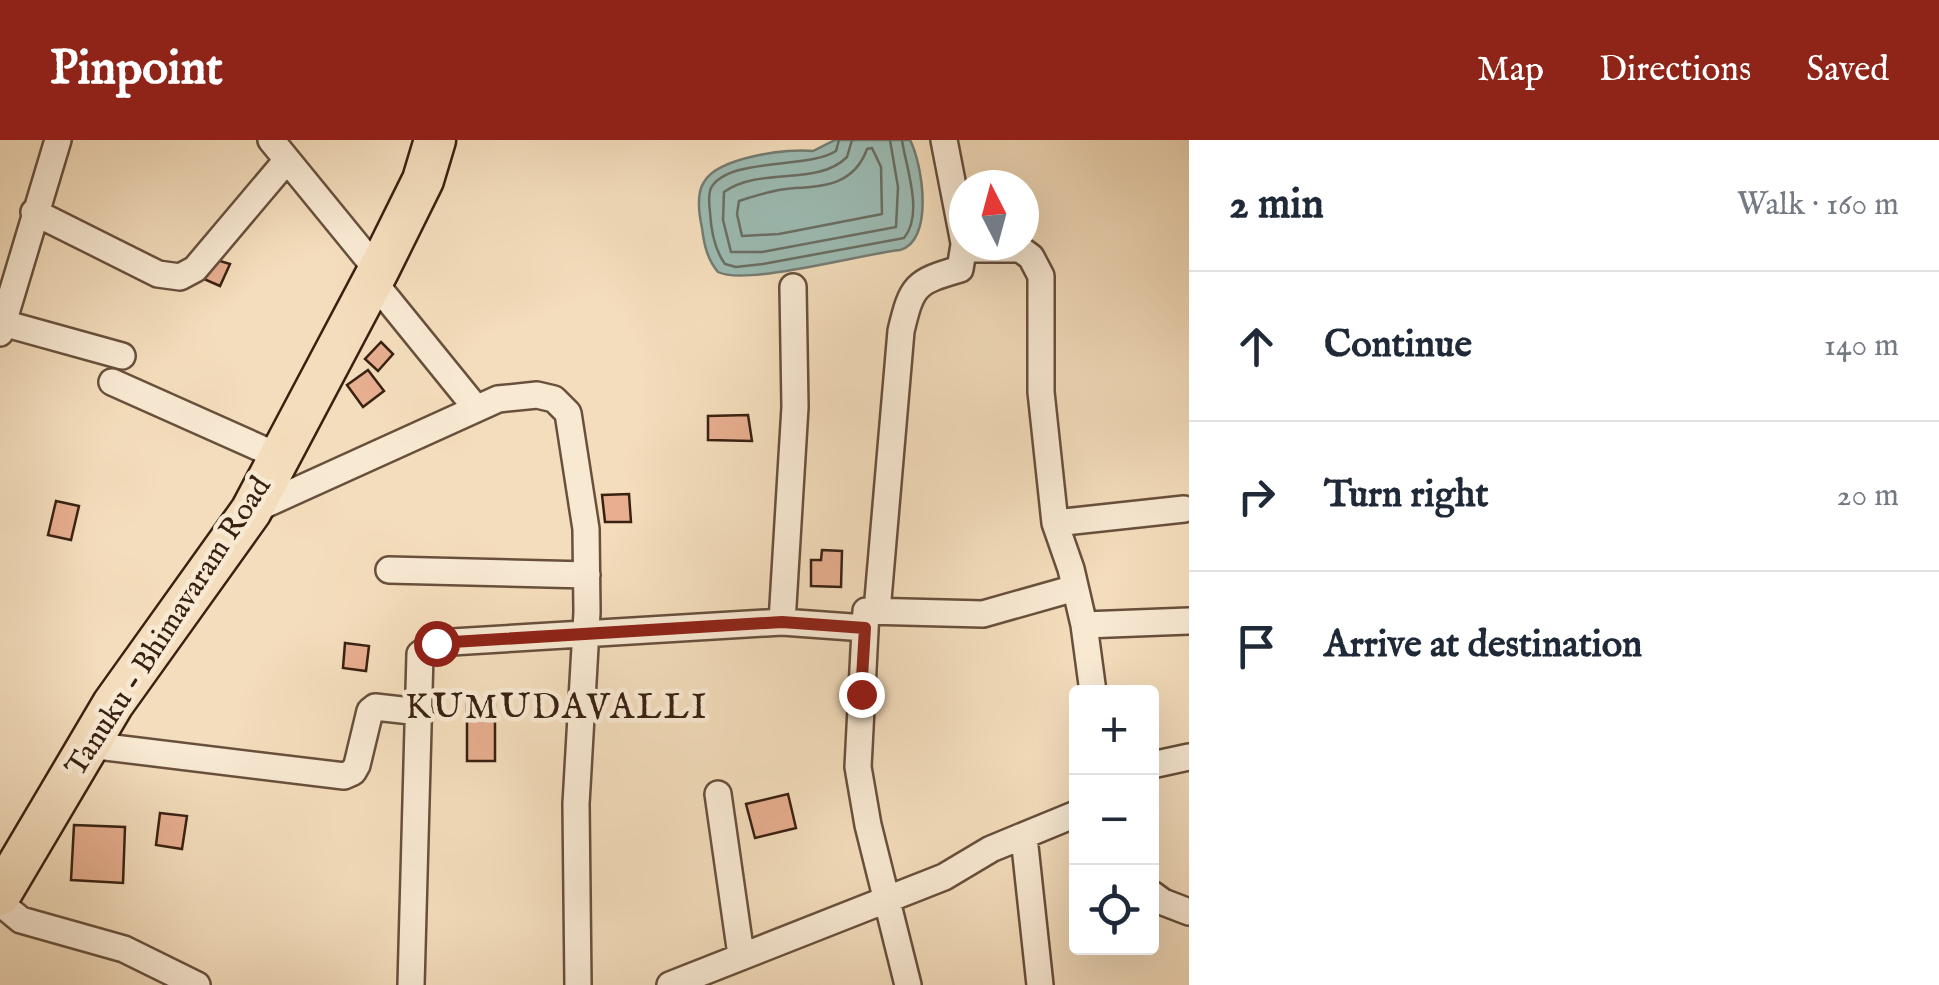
<!DOCTYPE html>
<meta charset="utf-8">
<style>
body{margin:0;font-family:"IM FELL English",serif;background:#f2f2f3;color:#1f2937}
.controls{position:absolute;right:30px;bottom:30px;display:grid;overflow:hidden;border-radius:10px;box-shadow:0 10px 40px #0002}
.controls button{width:90px;height:90px;display:grid;place-items:center;padding:0;border:0;border-bottom:2px solid #e0e1e3;background:#fff;color:#1f2937;font:50px sans-serif}
.compass{position:absolute;left:949px;top:30px;width:90px;height:90px;border-radius:50%;background:#fff;box-shadow:0 10px 40px #0002;rotate:354deg}
.stop{position:absolute;width:30px;height:30px;margin:-22px;border:8px solid #8f2418;border-radius:50%;background:#fff}
.stop.end{background:#8f2418;border-color:#fff;box-shadow:0 2px 10px #0008}
.list{margin:0;padding:0;list-style:none}
h2{display:flex;justify-content:space-between;align-items:center;height:130px;margin:0;padding:0 40px;font-size:42px}
h2 small{font-size:32px;font-weight:400;color:#747a83}
.list li{display:grid;grid-template-columns:65px 1fr auto;gap:30px;align-items:center;box-sizing:border-box;height:150px;padding:0 40px;border-top:2px solid #e0e1e3}
.list b{display:block;font-size:38px;white-space:nowrap}
.list em{font-size:32px;font-style:normal;color:#747a83}
.icon{flex:none;width:55px;height:55px;fill:none;stroke:currentColor;stroke-width:2;stroke-linecap:round;stroke-linejoin:round}
.map{position:relative;flex:none;width:1189px;height:845px;overflow:hidden}
header{display:flex;align-items:center;gap:60px;box-sizing:border-box;height:140px;padding:0 50px;background:#8f2418;color:#fff}
header strong{font-size:48px}
nav{display:flex;gap:55px;margin-inline-start:auto;font-size:35px}
main{display:flex}
aside{flex:1;background:#fff}
.map>svg:first-child{display:block}
.water{fill:#9cbbb3;stroke:#747d73;stroke-width:2.5}
.lines{fill:none;stroke-linecap:round;stroke-linejoin:round}
.shore{stroke:#6a6e62;stroke-width:2.5}
.building{fill:#e7ae8f;stroke:#392112;stroke-width:2.5}
.street-casing{stroke:#68503c;stroke-width:30}
.primary-casing{stroke:#392112;stroke-width:45}
.street{stroke:#f8e9d3;stroke-width:25}
.primary{stroke:#f4ddbc;stroke-width:40}
.route{stroke:#8f2418;stroke-width:12}
.labels{text-anchor:middle;dominant-baseline:central;stroke-width:9;stroke-linejoin:round;paint-order:stroke}
.street-label{font-size:30px;fill:#392112;stroke:#f8e9d3}
.quarter-label{font-size:35px;letter-spacing:2.5px;fill:#392112;stroke:#f8e9d3}
</style>
<header>
<strong>Pinpoint</strong>
<nav><a>Map</a><a>Directions</a><a>Saved</a></nav>
</header>
<main>
<div class="map">
<svg width="1189" height="845" viewBox="0 0 1189 845">
<rect width="100%" height="100%" fill="#f4ddbc"/>
<filter id="stains"><feTurbulence type="fractalNoise" baseFrequency=".002" numOctaves="4"/><feColorMatrix values="0 0 0 0 .2 0 0 0 0 .09 0 0 0 0 .02 0 0 0 .5 -.17"/></filter>
<radialGradient id="worn" r=".72"><stop offset=".6" stop-color="#630" stop-opacity="0"/><stop offset="1" stop-color="#630" stop-opacity=".3"/></radialGradient>
<path class="water" d="M 835,0 L 910,0 C 923,25 934,101 900,110 C 862,114 746,146 718,132 C 707,119 704,104 702,88 C 699,74 696,54 704,42 C 718,17 789,8 813,11 Z"/>
<g class="lines">
<path class="shore" d="M 839,0 L 836,11 C 809,29 728,17 711,48 C 708,55 709,64 710,72 C 711,90 714,109 725,124 L 736,127 L 763,124 L 904,98 C 924,74 906,28 902,0
M 852,0 L 847,17 C 817,47 761,26 724,52 L 723,80 L 731,112 L 762,112 L 896,87 L 898,47 L 890,0
M 872,8 L 881,27 L 882,74 L 779,94 L 742,96 L 737,74 L 739,61 C 757,55 776,49 795,48 C 826,47 855,43 867,9 Z"/>
</g>
<path class="building" d="M 207,117 L 230,124 L 220,146 L 197,136 Z
M 381,202 L 393,214 L 378,231 L 365,219 Z
M 368,230 L 384,251 L 363,267 L 347,245 Z
M 748,275 L 752,301 L 708,300 L 708,276 Z
M 629,354 L 631,382 L 605,382 L 602,355 Z
M 56,361 L 79,366 L 71,400 L 48,395 Z
M 822,410 L 842,411 L 841,447 L 811,446 L 811,420 L 821,420 Z
M 345,503 L 369,506 L 366,531 L 343,528 Z
M 467,564 L 495,564 L 495,621 L 467,621 Z
M 788,654 L 796,688 L 755,698 L 746,664 Z
M 160,673 L 187,676 L 182,709 L 156,705 Z
M 74,685 L 125,687 L 123,743 L 71,740 Z"/>
<g class="lines">
<g class="street-casing">
<path id="street" d="M 271,0 L 378,131
M 944,0 L 964,103
M 34,72 L 158,134 L 180,137 L 195,129 L 287,20
M 965,109 L 1020,109 L 1031,117 L 1041,136 L 1041,252 L 1055,383 L 1071,429 L 1084,485 L 1093,552
M 373,141 L 476,268
M 3,183 L 122,216
M 0,193 L 58,0
M 112,242 L 280,317
M 251,371 L 498,259 L 537,255 L 554,259 L 568,273 L 586,389 L 587,472 L 576,664 L 578,845
M 1055,383 L 1184,369
M 389,430 L 587,435
M 877,471 L 901,191 C 912,145 915,142 960,129 L 964,105
M 782,482 L 795,267 L 793,147
M 1084,485 L 1189,481
M 89,605 L 344,636 L 353,632 L 357,625 L 370,571 L 375,567 L 420,572
M 1152,625 L 1189,617
M 718,654 L 741,815
M 1024,697 L 1040,845
M 1152,754 L 1163,762 L 1189,772
M 0,763 L 21,780 L 124,809 L 197,845
M 411,845 L 420,514 L 435,503 L 782,482 L 865,488
M 670,845 L 944,737 L 991,709 L 1076,674
M 908,845 L 868,685 L 858,627 L 866,471 L 983,474 L 1075,448"/>
</g>
<g class="primary-casing">
<path id="primary" d="M 0,755 L 113,564 L 251,371 L 378,131 L 423,40 L 435,0"/>
</g>
<use href="#street" class="street"/>
<use href="#primary" class="primary"/>
</g>
<g class="lines">
<path class="route" d="M 436,503 L 782,482 L 865,488 L 861,554"/>
</g>
<g class="labels">
<g class="street-label">
<text transform="translate(169 487) rotate(-57)">Tanuku - Bhimavaram Road</text>
</g>
<g class="quarter-label">
<text x="557" y="568">KUMUDAVALLI</text>
</g>
</g>
<rect width="100%" height="100%" filter="url(#stains)"/>
<rect width="100%" height="100%" fill="url(#worn)"/>
</svg>
<div class="controls">
<button>+</button>
<button>−</button>
<button><svg class="icon" aria-label="locate" viewBox="0 0 24 24"><circle cx="12" cy="12" r="6"/><path d="M12 2v4M12 18v4M2 12h4M18 12h4"/></svg></button>
</div>
<svg class="compass" viewBox="-18 -18 36 36"><path d="M0-13l5 13h-10z" fill="#e53935"/><path d="M0 13l5-13h-10z" fill="#747a83"/></svg>
<div class="stop" style="left:436px;top:503px"></div>
<div class="stop end" style="left:861px;top:554px"></div>
</div>
<aside>
<h2>2 min<small>Walk · 160 m</small></h2>
<ul class="list">
<li><svg class="icon" aria-label="ahead" viewBox="0 0 24 24"><path d="M12 20V5M6 11l6-6 6 6"/></svg><div><b>Continue</b></div><em>140 m</em></li>
<li><svg class="icon" aria-label="right" viewBox="0 0 24 24"><path d="M7 20v-9h11M14 6l5 5-5 5"/></svg><div><b>Turn right</b></div><em>20 m</em></li>
<li><svg class="icon" aria-label="arrive" viewBox="0 0 24 24"><path d="M6 21V4h12l-3 4 3 4H6"/></svg><div><b>Arrive at destination</b></div></li>
</ul>
</aside>
</main>
